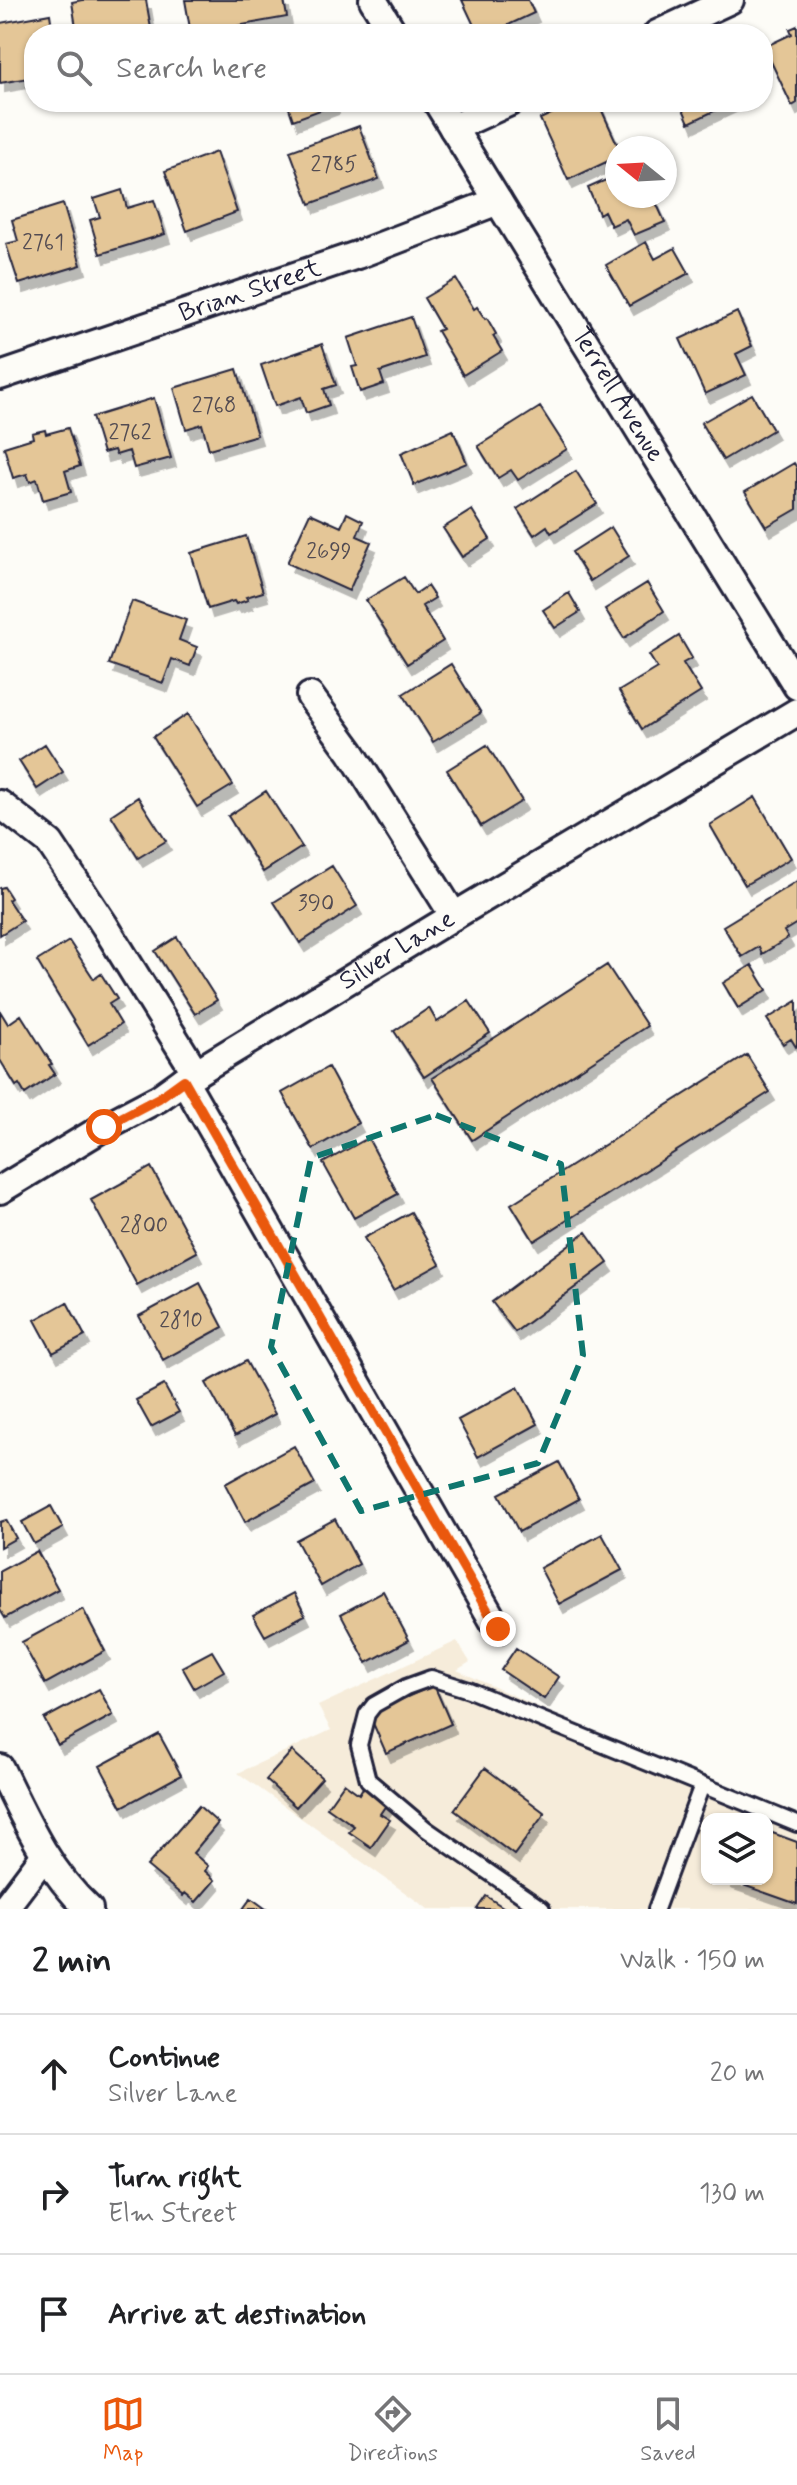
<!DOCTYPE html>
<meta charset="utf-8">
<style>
body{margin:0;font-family:Mynerve,sans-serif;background:#f6f6f6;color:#202124}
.controls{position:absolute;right:24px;bottom:24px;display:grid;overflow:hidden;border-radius:16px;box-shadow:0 2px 6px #0004}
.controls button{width:72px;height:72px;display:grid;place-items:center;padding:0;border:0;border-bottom:2px solid #e0e0e0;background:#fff;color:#202124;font:40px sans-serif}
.compass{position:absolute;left:605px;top:136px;width:72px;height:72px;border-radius:50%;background:#fff;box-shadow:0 2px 6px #0004;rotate:288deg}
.stop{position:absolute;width:24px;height:24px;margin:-18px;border:6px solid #ea580c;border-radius:50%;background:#fff}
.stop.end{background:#ea580c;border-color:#fff;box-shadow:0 2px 8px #0008}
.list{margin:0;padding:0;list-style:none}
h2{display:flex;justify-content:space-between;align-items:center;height:104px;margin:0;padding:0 32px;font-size:34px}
h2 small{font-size:26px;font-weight:400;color:#757577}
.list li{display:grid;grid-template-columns:52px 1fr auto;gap:24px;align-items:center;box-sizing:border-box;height:120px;padding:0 32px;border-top:2px solid #e0e0e0}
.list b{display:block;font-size:30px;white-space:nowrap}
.list p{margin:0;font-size:26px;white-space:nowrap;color:#757577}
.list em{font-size:26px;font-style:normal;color:#757577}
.icon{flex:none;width:44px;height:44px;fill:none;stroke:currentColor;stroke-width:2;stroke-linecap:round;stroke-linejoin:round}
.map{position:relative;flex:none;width:797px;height:1909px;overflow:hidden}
.search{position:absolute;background:#fff;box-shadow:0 2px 6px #0004;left:24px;right:24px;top:24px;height:88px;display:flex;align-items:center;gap:20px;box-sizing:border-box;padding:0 28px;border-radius:32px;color:#757577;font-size:30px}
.sheet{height:464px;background:#fff}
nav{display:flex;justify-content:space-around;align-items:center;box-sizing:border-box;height:112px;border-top:2px solid #e0e0e0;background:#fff;font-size:22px;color:#757577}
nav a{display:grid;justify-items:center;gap:4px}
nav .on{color:#ea580c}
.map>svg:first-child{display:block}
.built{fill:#f6ecda;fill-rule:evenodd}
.building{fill:#e4c697;stroke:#22223b;stroke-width:2;filter:url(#shadow)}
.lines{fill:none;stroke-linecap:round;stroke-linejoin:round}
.lane-casing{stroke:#22223b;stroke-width:20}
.street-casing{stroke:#22223b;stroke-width:32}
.lane{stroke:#fdfcf7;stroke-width:14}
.street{stroke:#fdfcf7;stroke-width:26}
.route{stroke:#ea580c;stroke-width:10}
.marked{fill:none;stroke:#0f766e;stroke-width:6;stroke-dasharray:16 10;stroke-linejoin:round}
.labels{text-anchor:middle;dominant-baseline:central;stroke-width:8;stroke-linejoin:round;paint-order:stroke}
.number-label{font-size:22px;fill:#524b52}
.street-label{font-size:26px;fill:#22223b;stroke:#fdfcf7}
</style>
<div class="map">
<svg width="797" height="1909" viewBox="0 0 797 1909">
<defs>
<filter id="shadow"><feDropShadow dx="5" dy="9" stdDeviation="0" flood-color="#0004"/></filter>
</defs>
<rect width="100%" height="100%" fill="#fdfcf7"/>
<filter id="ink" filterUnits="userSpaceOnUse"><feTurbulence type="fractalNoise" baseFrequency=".0125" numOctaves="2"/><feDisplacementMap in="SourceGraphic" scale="16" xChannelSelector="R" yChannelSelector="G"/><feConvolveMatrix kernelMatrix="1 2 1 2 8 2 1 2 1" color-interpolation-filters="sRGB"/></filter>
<g filter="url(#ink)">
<path class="built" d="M 457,1641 L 470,1662 L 457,1670 L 598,1734 L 797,1813 L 797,1909 L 428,1909 L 238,1773 L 331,1730 L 318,1706 ZM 707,1819 L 767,1819 L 767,1879 L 707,1879 Z"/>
<path class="building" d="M 82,0 L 146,0 L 152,34 L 77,34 L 72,2 Z
M 185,0 L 284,0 L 287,17 L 191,34 Z
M 462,0 L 528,0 L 534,13 L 489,34 L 478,34 Z
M 50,14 L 53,34 L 34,34 L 34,77 L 0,83 L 0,23 Z
M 797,26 L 797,103 L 792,106 L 764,47 L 792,34 L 790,29 Z
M 287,102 L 333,102 L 334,105 L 293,120 Z
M 577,102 L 598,102 L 619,148 L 617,148 L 617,157 L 568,180 L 540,119 Z
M 680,102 L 733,102 L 689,123 Z
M 359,126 L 379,179 L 310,204 L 290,151 Z
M 216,152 L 237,212 L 187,231 L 165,171 Z
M 617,175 L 617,196 L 653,196 L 665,222 L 634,235 L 626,219 L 611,226 L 604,211 L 599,214 L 588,188 Z
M 122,190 L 127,208 L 154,200 L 165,234 L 100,254 L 90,220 L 100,217 L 94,199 Z
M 63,204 L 81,265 L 19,284 L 6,244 L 18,241 L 12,220 Z
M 646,242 L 655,259 L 675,248 L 689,273 L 629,306 L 606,265 Z
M 456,279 L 474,309 L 477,307 L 485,319 L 487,318 L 496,334 L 493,336 L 502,351 L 463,375 L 437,331 L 442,329 L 424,298 Z
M 737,312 L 752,346 L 736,354 L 746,375 L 705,394 L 680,339 Z
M 411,317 L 425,357 L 380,372 L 384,384 L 360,392 L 352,367 L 357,366 L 348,338 Z
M 322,344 L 336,385 L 324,389 L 329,405 L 306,413 L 301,397 L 275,406 L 261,365 Z
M 237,369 L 257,435 L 209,449 L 202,424 L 186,429 L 174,388 Z
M 752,394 L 773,430 L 723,460 L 701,423 Z
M 154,398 L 171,458 L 134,468 L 129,451 L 116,455 L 114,450 L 103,453 L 92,417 Z
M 540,407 L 567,449 L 518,480 L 511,470 L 498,478 L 478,446 Z
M 68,428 L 80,466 L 65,471 L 71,492 L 43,500 L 37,479 L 30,482 L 27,474 L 13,478 L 4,447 L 33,438 L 32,433 L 45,430 L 46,434 Z
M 453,430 L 467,463 L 414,485 L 401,453 Z
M 794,463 L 797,468 L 797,509 L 766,527 L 745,492 Z
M 576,471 L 597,504 L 551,533 L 547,526 L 534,535 L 517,509 Z
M 472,510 L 490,539 L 462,557 L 443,528 Z
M 310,513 L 341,527 L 347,513 L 363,521 L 357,536 L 371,542 L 349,591 L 287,563 Z
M 611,527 L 629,556 L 590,581 L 572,552 Z
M 246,536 L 263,592 L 246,597 L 248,600 L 236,604 L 234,601 L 208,609 L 191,553 Z
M 404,577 L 415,594 L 427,586 L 435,598 L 422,606 L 443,641 L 407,664 L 366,600 Z
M 647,583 L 664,611 L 624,638 L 605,609 Z
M 569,593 L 580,612 L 555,628 L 543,610 Z
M 132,601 L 186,620 L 179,640 L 197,647 L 190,666 L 172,659 L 163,683 L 109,664 Z
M 679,636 L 692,658 L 683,663 L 701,692 L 642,729 L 619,691 L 657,668 L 649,655 Z
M 451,664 L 481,713 L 433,742 L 403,694 Z
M 188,714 L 233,785 L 197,807 L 153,737 Z
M 45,744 L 63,772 L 37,789 L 19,761 Z
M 487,745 L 522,801 L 481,826 L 447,770 Z
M 266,791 L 302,847 L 263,872 L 228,816 Z
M 138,797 L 166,841 L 138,858 L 111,815 Z
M 755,797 L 791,858 L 745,885 L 710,825 Z
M 332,866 L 357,906 L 300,943 L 274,902 Z
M 797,881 L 797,923 L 784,931 L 788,938 L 762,954 L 759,947 L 742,957 L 723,926 Z
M 4,887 L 11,898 L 8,900 L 22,921 L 0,935 L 0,888 Z
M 177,937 L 217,1000 L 195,1014 L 155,951 Z
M 69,941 L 94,979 L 101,974 L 117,999 L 109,1004 L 121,1024 L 88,1045 L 37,961 Z
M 607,965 L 647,1026 L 472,1140 L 432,1078 Z
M 752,965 L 767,990 L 738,1008 L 723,983 Z
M 469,1001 L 490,1033 L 424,1077 L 394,1031 L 429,1008 L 437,1022 Z
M 797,1001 L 797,1046 L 796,1047 L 791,1039 L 783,1044 L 767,1019 Z
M 0,1011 L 8,1024 L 21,1015 L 52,1064 L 49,1065 L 55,1074 L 25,1094 L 19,1084 L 16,1086 L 0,1060 Z
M 747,1055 L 770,1092 L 534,1241 L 511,1204 Z
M 328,1067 L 358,1123 L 313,1149 L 282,1093 Z
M 368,1138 L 398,1194 L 354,1218 L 323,1163 Z
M 151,1167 L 197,1252 L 137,1285 L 91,1200 Z
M 411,1212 L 440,1264 L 393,1290 L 364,1238 Z
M 586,1232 L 608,1263 L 515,1332 L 492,1302 Z
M 200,1283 L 223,1327 L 163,1360 L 139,1316 Z
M 67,1302 L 85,1336 L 53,1353 L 35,1320 Z
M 246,1361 L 275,1414 L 235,1436 L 206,1383 Z
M 164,1385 L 179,1412 L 151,1427 L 136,1400 Z
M 518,1387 L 538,1424 L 478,1457 L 458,1420 Z
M 294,1446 L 315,1484 L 245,1522 L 225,1484 Z
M 559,1462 L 579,1499 L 519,1532 L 499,1494 Z
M 51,1506 L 63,1528 L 34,1544 L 22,1522 Z
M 335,1519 L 359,1564 L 321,1586 L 296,1540 Z
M 6,1520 L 16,1538 L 0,1547 L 0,1522 Z
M 602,1534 L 622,1570 L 559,1604 L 540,1568 Z
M 37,1551 L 58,1589 L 5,1618 L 0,1610 L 0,1571 Z
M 383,1591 L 409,1640 L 367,1663 L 341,1614 Z
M 294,1593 L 305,1615 L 265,1636 L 253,1615 Z
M 83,1609 L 105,1651 L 45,1684 L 22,1642 Z
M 516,1648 L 559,1677 L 544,1699 L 501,1670 Z
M 212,1651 L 224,1671 L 194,1688 L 182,1667 Z
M 434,1685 L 451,1724 L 386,1753 L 369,1714 Z
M 99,1689 L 113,1715 L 58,1745 L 44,1719 Z
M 159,1734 L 181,1775 L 122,1807 L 100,1766 Z
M 292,1751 L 322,1778 L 296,1807 L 266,1780 Z
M 485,1768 L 545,1813 L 514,1855 L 454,1810 Z
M 344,1783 L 359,1794 L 364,1786 L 388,1802 L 380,1814 L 390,1820 L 371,1847 L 349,1832 L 354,1826 L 327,1807 Z
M 199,1806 L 218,1823 L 193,1853 L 208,1866 L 205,1871 L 215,1880 L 196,1902 L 185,1893 L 183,1896 L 147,1866 Z
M 767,1831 L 797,1842 L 797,1904 L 726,1879 L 767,1879 Z
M 486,1896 L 506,1909 L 477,1909 Z
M 251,1898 L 266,1909 L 243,1909 Z"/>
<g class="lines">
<g class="lane-casing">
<path id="lane" d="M 542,1909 L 426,1829 L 368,1780 L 359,1745 L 367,1714 L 374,1705 L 406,1687 L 431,1678 L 469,1690 L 702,1785
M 656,1909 L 702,1785 L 797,1824"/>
</g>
<g class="street-casing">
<g id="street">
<path d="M 373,0 L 394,34"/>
<path d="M 657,34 L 730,0"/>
<path id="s1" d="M 437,102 L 797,686"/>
<path d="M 453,128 L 510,102"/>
<path id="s2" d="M 0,376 L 357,255 L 498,201"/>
<path d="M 310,696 L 351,752 L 454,916"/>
<path d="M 0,804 L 50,843 L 105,926 L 196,1073"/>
<path d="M 184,1080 L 498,1629"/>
<path id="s3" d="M 0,1190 L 104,1127 L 159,1098 L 184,1080 L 454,916 L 797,712"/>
<path d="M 0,1768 C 25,1819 47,1870 89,1909"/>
<path d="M 4,1909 L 44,1856"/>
</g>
</g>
<use href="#lane" class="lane"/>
<use href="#street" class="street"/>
</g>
</g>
<g class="lines" filter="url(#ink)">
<path class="route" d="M 104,1127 L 159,1098 L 184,1080 L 498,1629"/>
</g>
<path class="marked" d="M 436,1115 L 561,1164 L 583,1355 L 538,1463 L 361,1511 L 271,1347 L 311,1158 Z"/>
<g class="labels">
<g class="number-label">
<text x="334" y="165">2785</text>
<text x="43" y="243">2761</text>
<text x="214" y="406">2768</text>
<text x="130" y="433">2762</text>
<text x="329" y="552">2699</text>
<text x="316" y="904">390</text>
<text x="144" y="1226">2800</text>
<text x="181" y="1321">2810</text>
</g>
<g class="street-label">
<text stroke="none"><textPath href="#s2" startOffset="264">Brian Street</textPath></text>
<text stroke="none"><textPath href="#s1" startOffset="344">Terrell Avenue</textPath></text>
<text stroke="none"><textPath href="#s3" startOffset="464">Silver Lane</textPath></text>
</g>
</g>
</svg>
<div class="controls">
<button><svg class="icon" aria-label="layers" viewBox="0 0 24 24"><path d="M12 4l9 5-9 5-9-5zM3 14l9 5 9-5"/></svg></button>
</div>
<svg class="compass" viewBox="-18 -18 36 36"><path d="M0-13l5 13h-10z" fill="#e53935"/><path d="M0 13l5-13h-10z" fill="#757577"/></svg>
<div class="stop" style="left:104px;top:1127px"></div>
<div class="stop end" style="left:498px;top:1629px"></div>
<div class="search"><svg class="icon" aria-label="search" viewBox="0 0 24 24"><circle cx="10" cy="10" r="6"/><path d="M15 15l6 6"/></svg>Search here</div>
</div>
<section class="sheet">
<h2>2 min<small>Walk · 150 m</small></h2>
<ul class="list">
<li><svg class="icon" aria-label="ahead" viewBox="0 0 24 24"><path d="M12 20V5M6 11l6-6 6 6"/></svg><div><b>Continue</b><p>Silver Lane</p></div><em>20 m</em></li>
<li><svg class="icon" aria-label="right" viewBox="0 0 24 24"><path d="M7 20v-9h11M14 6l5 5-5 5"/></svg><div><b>Turn right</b><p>Elm Street</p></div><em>130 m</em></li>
<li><svg class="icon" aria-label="arrive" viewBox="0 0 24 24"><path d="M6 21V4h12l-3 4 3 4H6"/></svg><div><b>Arrive at destination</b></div></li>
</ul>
</section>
<nav>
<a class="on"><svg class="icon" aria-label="map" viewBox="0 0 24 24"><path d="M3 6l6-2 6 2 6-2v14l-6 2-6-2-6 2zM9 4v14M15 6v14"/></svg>Map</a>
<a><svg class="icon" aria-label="directions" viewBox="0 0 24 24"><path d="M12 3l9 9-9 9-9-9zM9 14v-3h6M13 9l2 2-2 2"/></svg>Directions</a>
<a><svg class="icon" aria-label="saved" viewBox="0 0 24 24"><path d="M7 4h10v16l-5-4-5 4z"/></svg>Saved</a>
</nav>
